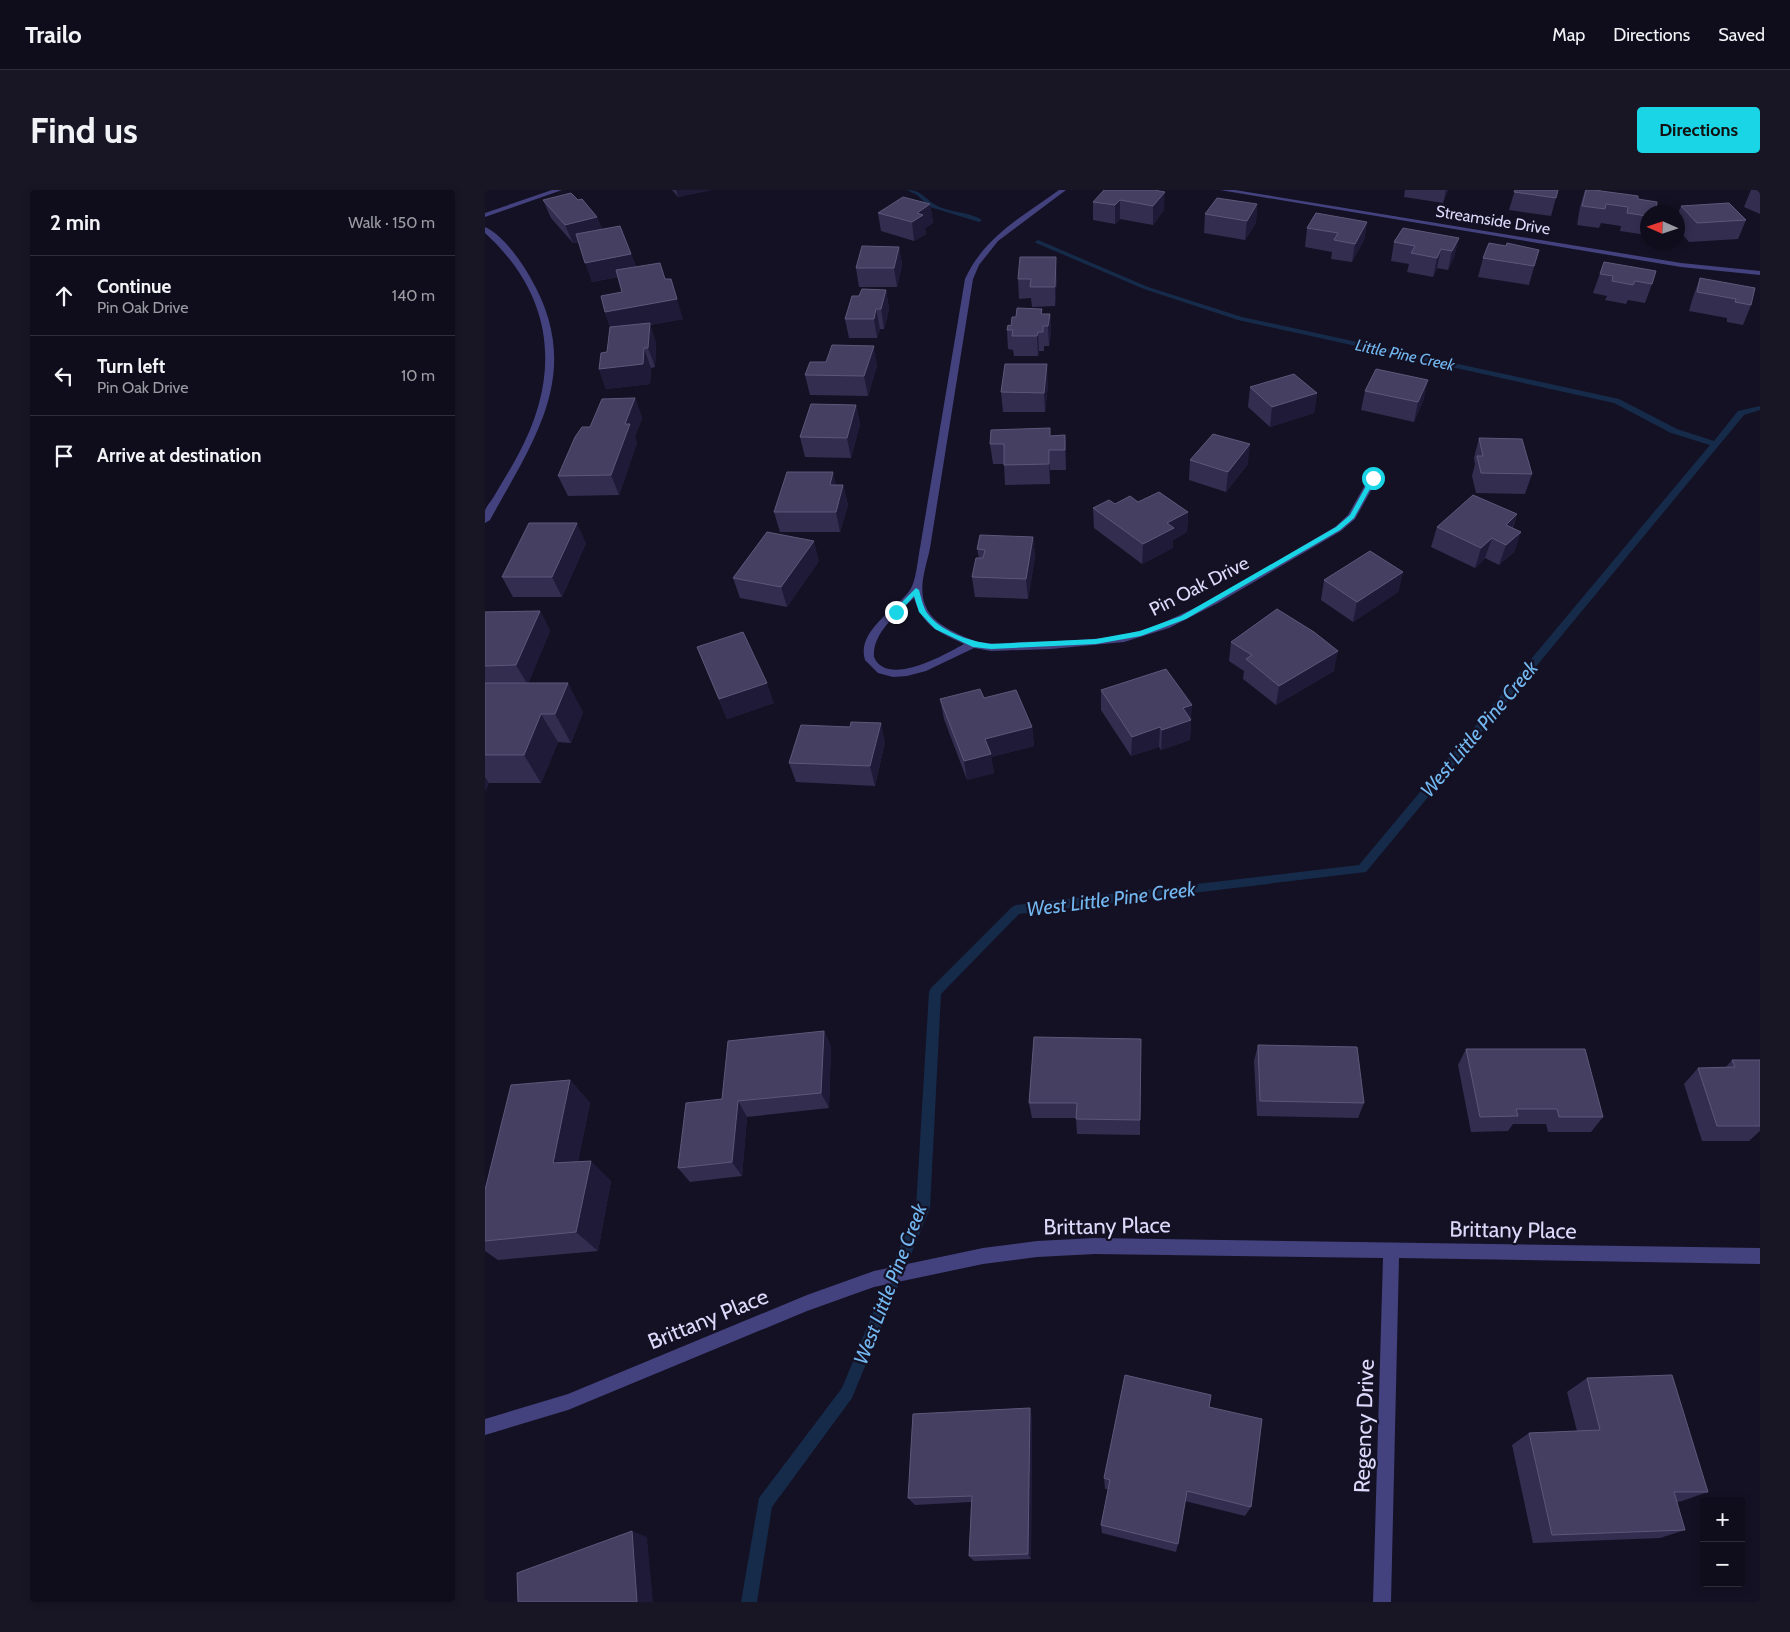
<!DOCTYPE html>
<meta charset="utf-8">
<style>
body{margin:0;font-family:Cabin,sans-serif;background:#181624;color:#f1f3f6}
.controls{position:absolute;right:15px;bottom:15px;display:grid;overflow:hidden;border-radius:5px;box-shadow:0 2px 8px #0003}
.controls button{width:45px;height:45px;display:grid;place-items:center;padding:0;border:0;border-bottom:1px solid #2f2d3a;background:#0f0d1b;color:#f1f3f6;font:25px sans-serif}
.compass{position:absolute;left:1155px;top:15px;width:45px;height:45px;border-radius:50%;background:#0f0d1b;box-shadow:0 2px 8px #0003;rotate:273deg}
.stop{position:absolute;width:15px;height:15px;margin:-11px;border:4px solid #19d5e6;border-radius:50%;background:#fff}
.stop.end{background:#19d5e6;border-color:#fff;box-shadow:0 1px 5px #0008}
.list{margin:0;padding:0;list-style:none}
h2{display:flex;justify-content:space-between;align-items:center;height:65px;margin:0;padding:0 20px;font-size:21px}
h2 small{font-size:16px;font-weight:400;color:#9b9ca3}
.list li{display:grid;grid-template-columns:32px 1fr auto;gap:15px;align-items:center;box-sizing:border-box;height:80px;padding:0 20px;border-top:1px solid #2f2d3a}
.list b{display:block;font-size:19px;white-space:nowrap}
.list p{margin:0;font-size:16px;white-space:nowrap;color:#9b9ca3}
.list em{font-size:16px;font-style:normal;color:#9b9ca3}
.icon{flex:none;width:28px;height:28px;fill:none;stroke:currentColor;stroke-width:2;stroke-linecap:round;stroke-linejoin:round}
.map{position:relative;flex:none;width:1275px;height:1412px;overflow:hidden;border-radius:5px}
header{display:flex;align-items:center;gap:30px;box-sizing:border-box;height:70px;padding:0 25px;background:#0f0d1b;border-bottom:1px solid #2f2d3a}
header strong{font-size:24px}
nav{display:flex;gap:28px;margin-inline-start:auto;font-size:18px}
.intro{display:flex;align-items:center;justify-content:space-between;box-sizing:border-box;height:120px;padding:0 30px}
h1{margin:0;font-size:35px}
.button{padding:12px 22px;border-radius:5px;background:#19d5e6;color:#111;font-size:18px;font-weight:700}
main{display:flex;gap:30px;padding:0 30px}
aside{flex:1;background:#0f0d1b;border-radius:5px;box-shadow:0 2px 8px #0003}
.map>svg:first-child{display:block}
.lines{fill:none;stroke-linecap:round;stroke-linejoin:round}
.stream{fill:#162b4a;fill-rule:evenodd}
.minor{fill:#43427e;fill-rule:evenodd}
.wall{fill:#332d50}
.shaded-wall{fill:#1f1a37}
.building{fill:#453f62;stroke:#5d587a}
.route{fill:#19d5e6}
.labels{text-anchor:middle;dominant-baseline:central;stroke-width:4.5;stroke-linejoin:round;paint-order:stroke}
.far-street-label{font-size:16px;fill:#dcd9fb;stroke:#141124}
.far-water-label{font-size:16px;font-style:italic;fill:#72b7f0;stroke:#141124}
.street-label{font-size:19px;fill:#dcd9fb;stroke:#141124}
.water-label{font-size:20px;font-style:italic;fill:#72b7f0;stroke:#141124}
.near-street-label{font-size:22px;fill:#dcd9fb;stroke:#141124}
</style>
<header>
<strong>Trailo</strong>
<nav><a>Map</a><a>Directions</a><a>Saved</a></nav>
</header>
<div class="intro"><h1>Find us</h1><a class="button">Directions</a></div>
<main>
<aside>
<h2>2 min<small>Walk · 150 m</small></h2>
<ul class="list">
<li><svg class="icon" aria-label="ahead" viewBox="0 0 24 24"><path d="M12 20V5M6 11l6-6 6 6"/></svg><div><b>Continue</b><p>Pin Oak Drive</p></div><em>140 m</em></li>
<li><svg class="icon" aria-label="left" viewBox="0 0 24 24"><path d="M17 20v-9H6M10 6l-5 5 5 5"/></svg><div><b>Turn left</b><p>Pin Oak Drive</p></div><em>10 m</em></li>
<li><svg class="icon" aria-label="arrive" viewBox="0 0 24 24"><path d="M6 21V4h12l-3 4 3 4H6"/></svg><div><b>Arrive at destination</b></div></li>
</ul>
</aside>
<div class="map">
<svg width="1275" height="1412" viewBox="0 0 1275 1412">
<rect width="100%" height="100%" fill="#141124"/>
<g class="lines">
<path class="stream" d="M 422,0 C 436,0 438,7 449,14 C 463,23 483,21 497,30 L 494,32 L 445,17 L 432,5 Z
M 553,50 L 663,97 L 757,127 L 1134,209 L 1192,239 L 1229,251 L 1253,221 L 1275,216 L 1275,220 L 1259,225 L 881,682 L 534,724 L 456,804 L 445,1018 L 367,1208 L 287,1317 L 272,1412 L 256,1412 L 274,1308 L 357,1198 L 431,1018 L 444,802 L 446,798 L 527,717 L 531,715 L 874,675 L 1225,255 L 1186,243 L 1129,213 L 753,130 L 659,99 L 551,53 L 550,52 Z"/>
<path class="minor" d="M 67,0 L 77,0 L 0,27 L 0,23 Z
M 574,0 L 581,0 L 513,51 L 494,75 L 488,89 L 445,358 C 441,378 431,401 443,421 C 451,435 474,445 490,451 C 504,455 520,453 535,452 C 580,451 636,451 677,433 C 737,408 794,369 850,337 L 863,325 L 885,286 L 891,286 L 893,288 L 870,329 L 856,341 L 733,413 L 684,438 L 639,452 L 566,459 L 506,461 L 489,458 L 441,481 L 422,486 L 408,487 L 393,483 L 380,470 C 371,441 411,420 425,400 C 431,392 433,368 435,358 L 480,89 C 499,47 538,26 574,0 ZM 429,408 C 438,437 454,442 479,454 C 461,464 402,498 389,467 C 387,443 413,423 429,408 Z
M 735,0 L 750,0 L 1196,73 L 1275,81 L 1275,85 L 1196,77 Z
M 0,37 C 17,44 36,71 45,87 C 100,181 50,248 5,330 L 0,333 C 0,330 0,325 0,321 C 1,317 5,312 8,308 C 16,294 25,280 33,265 C 77,184 69,106 0,43 Z
M 610,1048 L 1275,1058 L 1275,1074 L 914,1068 L 906,1412 L 888,1412 L 898,1068 L 610,1064 L 552,1067 L 498,1074 L 389,1097 L 322,1121 L 83,1220 L 0,1245 L 0,1229 L 83,1204 L 322,1105 L 389,1081 L 498,1058 L 552,1051 Z"/>
</g>
<path class="wall" d="M 187,0 L 226,0 L 193,7 Z
M 669,0 L 679,20 L 668,35 L 635,29 L 630,34 L 608,30 L 608,12 Z
M 920,0 L 963,0 L 958,13 L 919,7 Z
M 1030,0 L 1073,0 L 1066,26 L 1024,20 Z
M 1100,0 L 1153,9 L 1162,22 L 1162,45 L 1135,41 L 1136,36 L 1116,33 L 1114,38 L 1092,35 L 1095,17 Z
M 1266,0 L 1275,0 L 1275,24 L 1259,17 Z
M 58,10 L 93,10 L 112,27 L 117,39 L 146,64 L 151,77 L 180,89 L 198,129 L 165,135 L 171,153 L 170,177 L 166,178 L 165,194 L 121,199 L 114,179 L 122,162 L 125,137 L 120,122 L 137,102 L 133,87 L 107,92 L 94,52 L 88,53 L 66,28 Z
M 445,14 L 448,33 L 440,38 L 441,44 L 429,51 L 396,41 L 393,23 Z
M 772,14 L 771,33 L 760,50 L 719,43 L 720,24 Z
M 1196,16 L 1261,30 L 1253,49 L 1204,52 L 1192,38 L 1192,26 Z
M 882,32 L 879,50 L 867,72 L 846,69 L 847,62 L 820,57 L 822,38 Z
M 974,48 L 969,67 L 963,80 L 952,78 L 948,87 L 922,82 L 924,74 L 906,71 L 909,52 Z
M 414,57 L 417,75 L 412,97 L 374,97 L 371,78 Z
M 1054,60 L 1044,95 L 993,87 L 998,68 Z
M 1119,72 L 1167,94 L 1160,113 L 1143,110 L 1141,114 L 1120,110 L 1122,106 L 1108,103 Z
M 572,86 L 570,116 L 547,117 L 546,108 L 534,109 L 533,89 Z
M 1215,88 L 1266,115 L 1258,135 L 1242,132 L 1242,128 L 1204,121 L 1208,107 Z
M 401,100 L 404,119 L 399,139 L 395,139 L 392,148 L 364,148 L 360,129 L 374,106 Z
M 557,119 L 557,124 L 565,124 L 566,143 L 564,156 L 559,156 L 559,161 L 554,161 L 553,166 L 529,166 L 528,160 L 523,159 L 522,140 L 526,136 L 531,127 Z
M 392,175 L 383,206 L 325,205 L 320,185 Z
M 563,194 L 560,222 L 518,222 L 516,202 Z
M 765,197 L 832,203 L 829,223 L 785,237 L 763,217 Z
M 880,201 L 939,209 L 929,232 L 876,220 Z
M 150,208 L 157,228 L 150,247 L 152,253 L 134,305 L 83,306 L 73,286 L 105,237 Z
M 371,215 L 375,234 L 366,268 L 320,267 L 315,247 Z
M 580,245 L 581,280 L 565,280 L 565,294 L 520,295 L 519,274 L 508,274 L 505,254 L 565,246 Z
M 994,248 L 1047,284 L 1040,304 L 991,303 L 987,286 L 990,274 L 989,268 Z
M 705,270 L 763,274 L 741,302 L 704,290 Z
M 358,295 L 363,315 L 355,342 L 295,342 L 289,322 Z
M 653,312 L 703,322 L 702,342 L 688,350 L 688,358 L 657,374 L 609,338 L 608,318 L 630,314 Z
M 1032,324 L 1028,338 L 1036,342 L 1029,362 L 1014,375 L 1000,368 L 990,378 L 946,357 L 952,337 Z
M 548,347 L 550,367 L 543,409 L 490,407 L 487,387 L 494,368 L 492,359 Z
M 101,353 L 77,407 L 28,407 L 17,387 Z
M 334,371 L 302,417 L 255,408 L 248,388 Z
M 918,382 L 913,402 L 868,432 L 836,410 L 839,390 Z
M 55,421 L 65,441 L 43,493 L 98,522 L 86,553 L 73,552 L 56,593 L 4,593 L 0,601 L 0,423 Z
M 746,452 L 849,481 L 791,515 L 758,489 L 759,481 L 744,471 Z
M 212,457 L 289,513 L 242,529 Z
M 616,500 L 706,529 L 705,550 L 676,560 L 674,557 L 646,566 L 616,520 Z
M 499,508 L 547,537 L 549,556 L 506,567 L 509,583 L 482,590 L 459,529 L 455,509 Z
M 400,552 L 390,596 L 311,592 L 304,573 Z
M 339,841 L 346,857 L 344,918 L 262,927 L 257,986 L 205,992 L 193,978 L 237,909 Z
M 549,847 L 655,930 L 655,945 L 592,944 L 591,928 L 547,928 L 544,913 Z
M 773,855 L 879,913 L 873,928 L 772,926 L 769,871 Z
M 981,859 L 1118,927 L 1106,942 L 1063,942 L 1061,934 L 1028,934 L 1023,941 L 986,942 L 973,875 Z
M 1247,870 L 1275,870 L 1275,941 L 1264,951 L 1217,951 L 1199,894 L 1213,878 L 1240,878 Z
M 85,890 L 105,913 L 93,971 L 126,991 L 113,1061 L 13,1070 L 0,1061 L 0,1000 Z
M 1102,1188 L 1223,1302 L 1197,1311 L 1192,1312 L 1200,1340 L 1175,1348 L 1048,1353 L 1027,1255 L 1044,1243 L 1092,1241 L 1082,1202 Z
M 724,1217 L 766,1317 L 760,1326 L 700,1311 L 693,1354 L 691,1362 L 617,1343 L 616,1335 L 623,1299 L 620,1299 L 619,1288 Z
M 547,1227 L 546,1369 L 489,1371 L 484,1366 L 486,1312 L 430,1315 L 423,1308 Z"/>
<path class="shaded-wall" d="M 191,0 L 226,0 L 193,7 Z
M 961,0 L 963,0 L 958,13 Z
M 680,2 L 679,20 L 668,35 L 668,16 Z
M 635,10 L 635,29 L 630,34 L 630,15 Z
M 445,14 L 448,33 L 440,38 L 441,44 L 429,51 L 427,32 L 432,23 Z
M 772,14 L 771,33 L 760,50 L 762,31 Z
M 112,27 L 119,45 L 88,53 L 80,35 Z
M 882,32 L 879,50 L 867,72 L 870,54 Z
M 974,48 L 969,67 L 963,80 L 967,61 Z
M 414,57 L 417,75 L 412,97 L 409,78 Z
M 956,59 L 952,78 L 948,87 L 952,68 Z
M 1054,60 L 1049,79 L 1044,95 L 1049,76 Z
M 146,64 L 153,83 L 107,92 L 100,73 Z
M 571,67 L 572,86 L 570,116 L 570,97 Z
M 401,100 L 404,119 L 399,139 L 396,119 Z
M 192,109 L 198,129 L 165,135 L 171,153 L 170,177 L 163,158 L 127,142 L 120,122 Z
M 391,119 L 395,139 L 392,148 L 389,129 Z
M 565,124 L 566,143 L 564,156 L 563,136 Z
M 553,142 L 554,161 L 553,166 L 552,146 Z
M 389,156 L 392,175 L 383,206 L 379,186 Z
M 159,158 L 166,178 L 165,194 L 121,199 L 114,179 Z
M 562,174 L 563,194 L 560,222 L 559,203 Z
M 943,190 L 939,209 L 929,232 L 933,212 Z
M 832,203 L 829,223 L 785,237 L 787,217 Z
M 150,208 L 157,228 L 150,247 L 152,253 L 134,305 L 126,285 L 140,234 Z
M 371,215 L 375,234 L 366,268 L 362,248 Z
M 765,254 L 763,274 L 741,302 L 743,282 Z
M 564,260 L 565,280 L 565,294 L 564,274 Z
M 348,282 L 353,302 L 345,295 Z
M 358,295 L 363,315 L 355,342 L 351,322 Z
M 703,322 L 702,342 L 688,350 L 688,358 L 657,374 L 658,354 L 682,333 Z
M 1032,324 L 1025,344 L 1021,335 Z
M 92,333 L 101,353 L 77,407 L 67,387 Z
M 1036,342 L 1029,362 L 1014,375 L 1021,355 Z
M 548,347 L 550,367 L 543,409 L 541,389 Z
M 1007,348 L 1000,368 L 990,378 L 996,358 Z
M 329,351 L 334,371 L 302,417 L 296,397 Z
M 918,382 L 913,402 L 868,432 L 872,412 Z
M 55,421 L 65,441 L 43,495 L 31,475 Z
M 853,461 L 849,481 L 791,515 L 794,496 Z
M 83,493 L 98,522 L 86,553 L 70,524 Z
M 282,493 L 289,513 L 242,529 L 234,509 Z
M 707,515 L 705,550 L 676,560 L 677,540 L 698,518 Z
M 56,524 L 73,552 L 56,593 L 39,565 Z
M 396,533 L 400,552 L 390,596 L 385,576 Z
M 547,537 L 549,556 L 506,567 L 509,583 L 482,590 L 479,571 L 500,549 Z
M 675,537 L 674,557 L 646,566 L 647,547 Z
M 0,587 L 4,593 L 0,601 Z
M 339,841 L 346,857 L 344,918 L 336,903 Z
M 85,890 L 105,913 L 89,994 L 68,973 Z
M 253,911 L 262,927 L 257,986 L 247,972 Z
M 106,971 L 126,991 L 113,1061 L 91,1042 Z
M 545,1218 L 547,1227 L 546,1369 L 543,1364 Z
M 147,1341 L 162,1347 L 168,1412 L 152,1412 Z"/>
<path class="building" d="M 619,0 L 669,0 L 680,2 L 668,16 L 635,10 L 630,15 L 608,12 Z
M 1030,0 L 1073,0 L 1071,8 L 1029,2 Z
M 1101,0 L 1109,0 L 1153,6 L 1153,9 L 1172,12 L 1171,22 L 1162,22 L 1162,26 L 1142,23 L 1143,17 L 1121,14 L 1120,19 L 1097,16 Z
M 86,3 L 93,10 L 97,9 L 112,27 L 80,35 L 58,10 Z
M 418,7 L 445,14 L 432,23 L 438,25 L 427,32 L 393,23 Z
M 732,8 L 772,14 L 762,31 L 720,24 Z
M 1244,13 L 1261,30 L 1212,33 L 1196,16 Z
M 831,23 L 882,32 L 870,54 L 849,50 L 853,43 L 822,38 Z
M 135,36 L 146,64 L 100,73 L 91,44 Z
M 918,38 L 974,48 L 967,61 L 956,59 L 952,68 L 926,63 L 930,56 L 909,52 Z
M 1004,53 L 1021,56 L 1022,53 L 1054,60 L 1049,76 L 998,68 Z
M 377,56 L 414,57 L 409,78 L 371,78 Z
M 535,67 L 571,67 L 570,97 L 545,97 L 546,89 L 533,89 Z
M 1119,72 L 1171,81 L 1167,94 L 1150,91 L 1148,95 L 1127,91 L 1128,86 L 1115,84 Z
M 175,73 L 180,89 L 186,89 L 192,109 L 120,122 L 116,106 L 137,102 L 131,80 Z
M 1215,88 L 1270,98 L 1266,115 L 1250,112 L 1251,109 L 1212,102 Z
M 377,99 L 401,100 L 396,119 L 391,119 L 389,129 L 360,129 L 367,106 L 374,106 Z
M 532,118 L 557,119 L 556,124 L 565,124 L 563,136 L 558,136 L 558,142 L 553,142 L 552,146 L 527,146 L 528,140 L 522,140 L 523,135 L 526,136 L 527,127 L 531,127 Z
M 165,133 L 163,158 L 159,158 L 158,174 L 114,179 L 116,163 L 122,162 L 125,137 Z
M 347,155 L 389,156 L 379,186 L 320,185 L 325,172 L 341,172 Z
M 520,174 L 562,174 L 559,203 L 516,202 Z
M 891,179 L 943,190 L 933,212 L 880,201 Z
M 809,184 L 832,203 L 787,217 L 765,197 Z
M 150,208 L 140,234 L 145,234 L 126,285 L 73,286 L 90,247 L 97,237 L 105,237 L 117,209 Z
M 326,214 L 371,215 L 362,248 L 315,247 Z
M 565,238 L 565,246 L 580,245 L 580,260 L 564,260 L 564,274 L 519,275 L 519,254 L 505,254 L 506,240 Z
M 728,244 L 765,254 L 743,282 L 705,270 Z
M 994,248 L 1037,249 L 1047,284 L 996,283 L 992,266 L 998,266 Z
M 302,282 L 348,282 L 345,295 L 358,295 L 351,322 L 289,322 Z
M 674,302 L 703,322 L 682,333 L 689,338 L 658,354 L 608,318 L 624,310 L 630,314 L 645,306 L 653,312 Z
M 988,305 L 1032,324 L 1021,335 L 1036,342 L 1021,355 L 1007,348 L 996,358 L 952,337 Z
M 44,333 L 92,333 L 67,387 L 17,387 Z
M 282,342 L 329,351 L 296,397 L 248,388 Z
M 495,345 L 548,347 L 541,389 L 487,387 L 491,368 L 498,368 L 500,360 L 492,359 Z
M 885,361 L 918,382 L 872,412 L 839,390 Z
M 792,419 L 829,442 L 853,461 L 794,496 L 761,469 L 767,465 L 746,452 Z
M 55,421 L 31,475 L 0,476 L 0,422 Z
M 258,442 L 282,493 L 234,509 L 212,457 Z
M 681,479 L 707,515 L 698,518 L 706,530 L 677,540 L 675,537 L 647,547 L 616,500 Z
M 0,493 L 83,493 L 70,524 L 56,524 L 39,565 L 0,565 Z
M 495,499 L 499,508 L 531,500 L 547,537 L 500,549 L 506,564 L 479,571 L 455,509 Z
M 366,532 L 396,533 L 385,576 L 304,573 L 316,535 L 365,537 Z
M 339,841 L 336,903 L 253,911 L 247,972 L 193,978 L 201,913 L 237,909 L 243,851 Z
M 549,847 L 656,849 L 655,930 L 591,929 L 592,913 L 544,913 Z
M 773,855 L 872,857 L 879,913 L 775,911 Z
M 981,859 L 1100,859 L 1118,927 L 1074,927 L 1072,919 L 1031,919 L 1033,926 L 995,927 Z
M 1247,870 L 1275,870 L 1275,936 L 1232,936 L 1213,878 L 1250,877 Z
M 85,890 L 68,973 L 106,971 L 91,1042 L 0,1051 L 0,1000 L 26,895 Z
M 640,1185 L 726,1205 L 724,1217 L 777,1229 L 766,1317 L 702,1301 L 693,1354 L 616,1335 L 625,1290 L 619,1288 Z
M 1187,1185 L 1223,1302 L 1189,1302 L 1200,1340 L 1067,1345 L 1044,1243 L 1115,1240 L 1102,1188 Z
M 545,1218 L 543,1364 L 484,1366 L 487,1306 L 423,1308 L 428,1224 Z
M 147,1341 L 152,1412 L 33,1412 L 32,1383 Z"/>
<path class="route" d="M 886,287 L 891,288 L 869,328 L 855,340 L 701,429 L 656,446 L 611,454 L 506,459 L 488,457 L 450,439 L 434,422 L 429,406 L 413,424 L 407,422 L 431,398 L 434,400 C 436,407 438,417 442,423 C 456,442 484,451 506,454 L 611,449 L 655,441 L 696,426 L 851,337 L 865,325 Z"/>
<g class="labels">
<g class="far-street-label">
<text transform="translate(1008 30) rotate(9)">Streamside Drive</text>
</g>
<g class="far-water-label">
<text transform="translate(920 165) rotate(12)">Little Pine Creek</text>
</g>
<g class="street-label">
<text transform="translate(714 396) rotate(-27)">Pin Oak Drive</text>
</g>
<g class="water-label">
<text transform="translate(994 539) rotate(-50)">West Little Pine Creek</text>
<text transform="translate(626 709) rotate(-7)">West Little Pine Creek</text>
<text transform="translate(405 1094) rotate(-69)">West Little Pine Creek</text>
</g>
<g class="near-street-label">
<text transform="translate(622 1036) rotate(-1)">Brittany Place</text>
<text transform="translate(1028 1040) rotate(1)">Brittany Place</text>
<text transform="translate(223 1129) rotate(-22)">Brittany Place</text>
<text transform="translate(879 1236) rotate(-88)">Regency Drive</text>
</g>
</g>
</svg>
<div class="controls">
<button>+</button>
<button>−</button>
</div>
<svg class="compass" viewBox="-18 -18 36 36"><path d="M0-13l5 13h-10z" fill="#e53935"/><path d="M0 13l5-13h-10z" fill="#9b9ca3"/></svg>
<div class="stop" style="left:888px;top:288px"></div>
<div class="stop end" style="left:411px;top:422px"></div>
</div>
</main>
